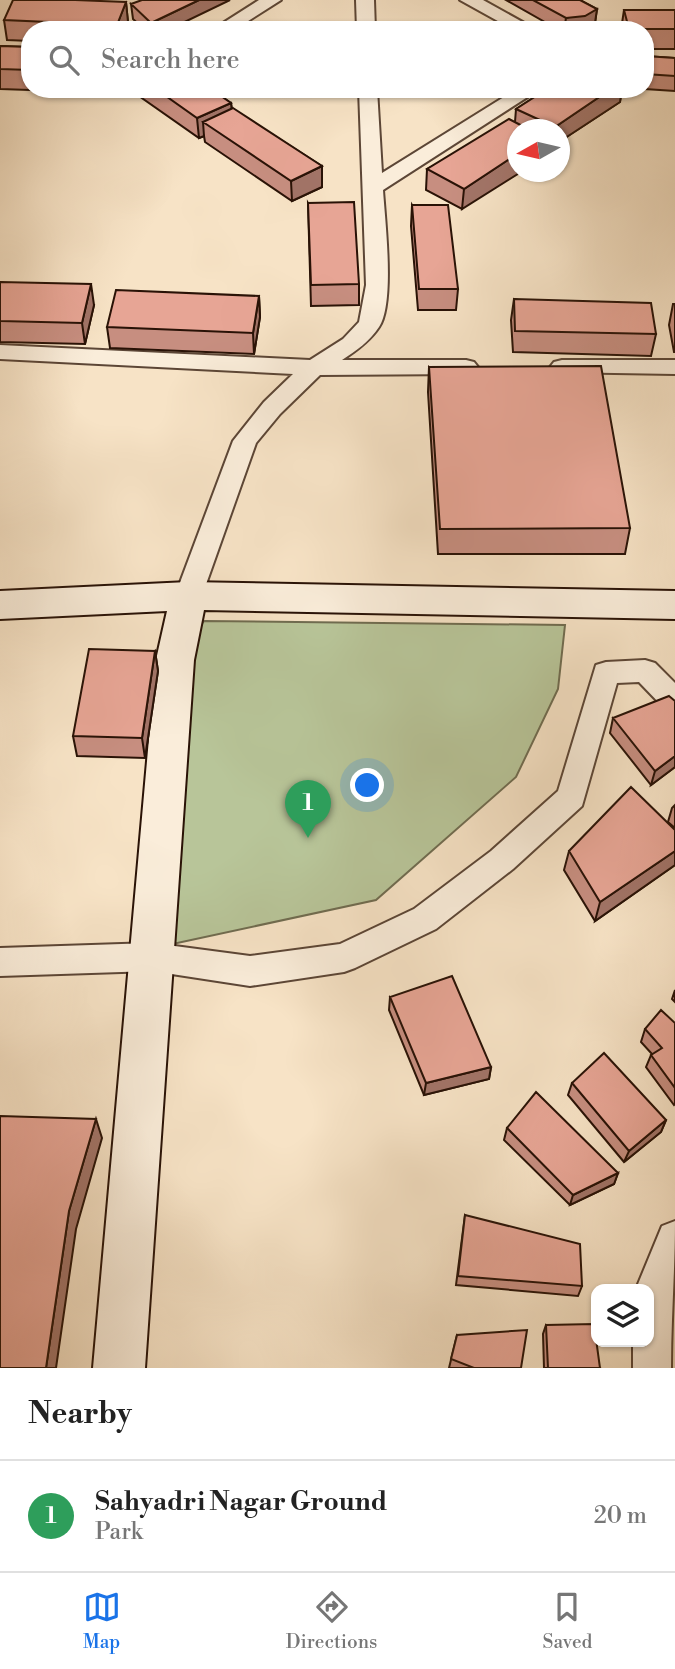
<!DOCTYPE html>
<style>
body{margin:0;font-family:"Libre Bodoni",serif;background:#f2f2f2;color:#222}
.controls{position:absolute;right:21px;bottom:21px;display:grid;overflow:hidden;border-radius:14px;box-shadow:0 2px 5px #0004}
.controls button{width:63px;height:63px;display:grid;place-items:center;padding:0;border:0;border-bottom:2px solid #e0e0e0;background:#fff;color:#222;font:35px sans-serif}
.compass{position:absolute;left:507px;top:119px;width:63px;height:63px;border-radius:50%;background:#fff;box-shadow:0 2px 5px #0004;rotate:262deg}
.you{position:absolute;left:368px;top:786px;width:24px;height:24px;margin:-18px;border:5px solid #fff;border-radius:50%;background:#1a73e8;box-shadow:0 0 0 10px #1a73e833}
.badge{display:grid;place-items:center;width:46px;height:46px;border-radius:50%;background:#1a73e8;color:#fff;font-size:23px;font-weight:700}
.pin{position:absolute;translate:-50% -58px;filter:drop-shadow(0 2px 4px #0008)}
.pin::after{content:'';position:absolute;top:37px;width:24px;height:21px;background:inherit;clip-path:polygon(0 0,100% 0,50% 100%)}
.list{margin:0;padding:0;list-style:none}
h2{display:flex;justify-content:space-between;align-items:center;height:91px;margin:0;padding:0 28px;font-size:30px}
h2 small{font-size:23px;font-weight:400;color:#767676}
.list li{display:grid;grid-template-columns:46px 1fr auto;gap:21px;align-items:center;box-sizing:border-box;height:112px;padding:0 28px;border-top:2px solid #e0e0e0}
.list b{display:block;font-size:26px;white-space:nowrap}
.list p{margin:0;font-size:23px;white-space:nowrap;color:#767676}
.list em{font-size:23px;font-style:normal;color:#767676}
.icon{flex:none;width:38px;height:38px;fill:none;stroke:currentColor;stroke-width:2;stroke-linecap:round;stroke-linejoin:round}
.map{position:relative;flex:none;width:675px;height:1368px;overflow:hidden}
.search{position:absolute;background:#fff;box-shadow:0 2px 5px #0004;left:21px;right:21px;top:21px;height:77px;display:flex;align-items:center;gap:18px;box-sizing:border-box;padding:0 24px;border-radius:28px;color:#767676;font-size:26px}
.sheet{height:203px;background:#fff}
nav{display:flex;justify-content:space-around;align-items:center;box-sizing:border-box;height:98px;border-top:2px solid #e0e0e0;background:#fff;font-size:19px;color:#767676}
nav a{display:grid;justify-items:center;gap:4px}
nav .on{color:#1a73e8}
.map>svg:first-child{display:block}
.green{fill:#b8c599;stroke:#706c50;stroke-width:2}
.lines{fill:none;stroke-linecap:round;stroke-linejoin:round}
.street-casing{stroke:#5c4636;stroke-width:4}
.secondary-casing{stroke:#291206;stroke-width:4}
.street{fill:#faedda;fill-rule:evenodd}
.secondary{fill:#faedda;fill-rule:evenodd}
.wall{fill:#c78e80;stroke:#291206;stroke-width:2}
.shaded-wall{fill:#a27468;stroke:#291206;stroke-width:2}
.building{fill:#e7a595;stroke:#291206;stroke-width:2}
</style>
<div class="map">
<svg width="675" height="1368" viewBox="0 0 675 1368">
<rect width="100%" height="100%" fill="#f7e3c6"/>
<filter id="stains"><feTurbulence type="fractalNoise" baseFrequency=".00286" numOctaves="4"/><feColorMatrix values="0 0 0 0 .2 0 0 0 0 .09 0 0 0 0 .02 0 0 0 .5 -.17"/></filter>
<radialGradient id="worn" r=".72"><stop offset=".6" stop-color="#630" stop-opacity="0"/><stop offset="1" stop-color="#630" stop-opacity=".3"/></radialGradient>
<path class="green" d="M 204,621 L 565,625 L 558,689 L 516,777 L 376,900 L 168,945 L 175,660 Z"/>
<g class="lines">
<g class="street-casing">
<path id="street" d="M 259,0 L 281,0 L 234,30 L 212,30 Z
M 356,0 L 374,0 L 375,30 L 357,30 Z
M 460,0 L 483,0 L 537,30 L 514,30 Z
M 359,89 L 377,89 L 382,173 L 517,89 L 540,89 L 383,190 C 385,221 395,303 379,327 C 370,341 356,351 342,360 L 466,360 L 474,362 L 478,367 L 474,372 L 466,374 L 320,375 L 280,414 L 256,443 L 205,587 L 219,590 L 223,597 L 219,604 L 210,607 L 179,603 L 175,596 L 233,441 L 264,402 L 293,374 L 0,359 L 0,345 L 310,360 L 343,339 L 359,322 L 366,285 Z
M 562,360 L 675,360 L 675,374 L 554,372 L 550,367 L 554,362 Z
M 645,660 L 655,663 L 675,683 L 675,712 L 665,709 L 639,682 L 617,683 L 582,806 L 513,869 L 436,929 L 355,968 L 344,972 L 250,986 L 152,971 L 0,976 L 0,948 L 152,943 L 250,956 L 340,944 L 414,909 L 491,851 L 558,791 L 596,665 L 606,662 Z
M 675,1221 C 675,1271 671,1318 671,1368 L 633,1368 L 633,1342 L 649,1342 L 649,1289 L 636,1289 L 662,1226 Z"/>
</g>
<g class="secondary-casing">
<path id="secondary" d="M 188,582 L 675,591 L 675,619 L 204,610 L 194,660 L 145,1368 L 93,1368 L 156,660 L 167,611 L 0,619 L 0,591 Z"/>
</g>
<use href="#street" class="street"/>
<use href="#secondary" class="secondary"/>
</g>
<path class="wall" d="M 506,0 L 580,0 L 597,9 L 595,23 L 583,30 L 559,30 Z
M 126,2 L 128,22 L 125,30 L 30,30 L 30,41 L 7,40 L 4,20 Z
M 131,4 L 168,30 L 145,30 L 133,19 Z
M 624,10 L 675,10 L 675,49 L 645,49 L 645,30 L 621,30 Z
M 0,46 L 30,47 L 30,89 L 120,89 L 118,93 L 0,89 Z
M 645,56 L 675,58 L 675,91 L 645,89 Z
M 129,89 L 211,89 L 231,103 L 232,109 L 322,166 L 322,187 L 292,201 L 205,142 L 204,136 L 199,138 Z
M 547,89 L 622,89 L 620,102 L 559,142 L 559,130 L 517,130 L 462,209 L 426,190 L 427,169 L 515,122 L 516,109 Z
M 308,203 L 359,284 L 359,305 L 311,306 Z
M 412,205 L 458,289 L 456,310 L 418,310 L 411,226 Z
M 0,282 L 94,305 L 85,344 L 0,342 Z
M 259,296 L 260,317 L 254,354 L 110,348 L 107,327 Z
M 514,299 L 656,334 L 651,356 L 513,352 L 511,320 Z
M 673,304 L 675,304 L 675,352 L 674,352 L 669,325 Z
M 429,367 L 630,528 L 625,554 L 438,554 L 428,392 Z
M 155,651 L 158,671 L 145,758 L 77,756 L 73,736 Z
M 613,718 L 675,767 L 651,785 L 610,733 Z
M 675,805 L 675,828 L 668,822 L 672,808 Z
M 675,830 L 675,865 L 595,921 L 564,870 L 569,851 Z
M 675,990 L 675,1002 L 672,999 Z
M 390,997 L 491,1067 L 489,1079 L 424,1095 L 389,1010 Z
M 675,1023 L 675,1104 L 674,1105 L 646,1067 L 651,1055 L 652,1054 L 641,1042 L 645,1029 Z
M 572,1083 L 666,1120 L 661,1132 L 624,1162 L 568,1095 Z
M 507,1128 L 618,1173 L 614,1184 L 570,1205 L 504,1140 Z
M 465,1215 L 582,1286 L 578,1296 L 456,1285 Z
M 546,1325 L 600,1368 L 544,1368 L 543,1334 Z
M 457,1335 L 521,1368 L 449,1368 Z"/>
<path class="shaded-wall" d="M 199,0 L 230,0 L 168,30 L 152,30 L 151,23 Z
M 126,2 L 128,22 L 125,30 L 118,30 L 117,25 Z
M 597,9 L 595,23 L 583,30 L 564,30 L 566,18 Z
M 611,89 L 622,89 L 620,102 L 559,142 L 559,130 L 554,130 L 555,127 Z
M 231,103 L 233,123 L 203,122 L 204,136 L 199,138 L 197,118 Z
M 517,154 L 517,172 L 521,172 L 462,209 L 464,189 Z
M 322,166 L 322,187 L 292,201 L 291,181 Z
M 91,284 L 94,305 L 85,344 L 82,323 Z
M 259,296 L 260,317 L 254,354 L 253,333 Z
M 155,651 L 158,671 L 145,758 L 142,738 Z
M 675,756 L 675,767 L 651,785 L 655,771 Z
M 675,851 L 675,865 L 595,921 L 600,902 Z
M 491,1067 L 489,1079 L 424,1095 L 426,1083 Z
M 96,1119 L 102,1138 L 76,1229 L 56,1368 L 46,1368 L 69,1211 Z
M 666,1120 L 661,1132 L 624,1162 L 629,1151 Z
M 618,1173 L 614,1184 L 570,1205 L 573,1195 Z"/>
<path class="building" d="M 13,0 L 75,0 L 126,2 L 117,25 L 4,20 Z
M 142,0 L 199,0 L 151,23 L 131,4 Z
M 533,0 L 580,0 L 597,9 L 585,16 L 566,18 Z
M 624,10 L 675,10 L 675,29 L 629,29 Z
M 0,46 L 30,47 L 30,70 L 0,69 Z
M 645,56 L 675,58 L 675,76 L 645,74 Z
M 156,89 L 211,89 L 231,103 L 197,118 Z
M 547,89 L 611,89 L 555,127 L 516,109 Z
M 233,108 L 322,166 L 291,181 L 203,122 Z
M 509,119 L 530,130 L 517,130 L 517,154 L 464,189 L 427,169 Z
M 354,202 L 359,284 L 311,285 L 308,203 Z
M 412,205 L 448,205 L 458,289 L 419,289 Z
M 0,282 L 91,284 L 82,323 L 0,321 Z
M 116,290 L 259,296 L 253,333 L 107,327 Z
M 514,299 L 651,303 L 656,334 L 515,331 Z
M 601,366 L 630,528 L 440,529 L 429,367 Z
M 89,649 L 155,651 L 142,738 L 73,736 Z
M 669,696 L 675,701 L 675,756 L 655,771 L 613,718 Z
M 631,787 L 675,830 L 675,851 L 600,902 L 569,851 Z
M 452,976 L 491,1067 L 426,1083 L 390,997 Z
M 661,1010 L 675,1023 L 675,1088 L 651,1055 L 662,1048 L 645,1029 Z
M 604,1053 L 666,1120 L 629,1151 L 572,1083 Z
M 536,1092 L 618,1173 L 573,1195 L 507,1128 Z
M 0,1116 L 96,1119 L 69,1211 L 46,1368 L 0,1368 Z
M 465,1215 L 580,1244 L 582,1286 L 458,1276 Z
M 594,1324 L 600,1368 L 548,1368 L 546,1325 Z
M 527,1330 L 521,1368 L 474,1368 L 451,1359 L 457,1335 Z"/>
<rect width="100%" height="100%" filter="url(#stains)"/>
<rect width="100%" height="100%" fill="url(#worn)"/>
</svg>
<div class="controls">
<button><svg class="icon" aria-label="layers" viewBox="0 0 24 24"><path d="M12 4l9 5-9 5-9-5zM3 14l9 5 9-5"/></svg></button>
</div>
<svg class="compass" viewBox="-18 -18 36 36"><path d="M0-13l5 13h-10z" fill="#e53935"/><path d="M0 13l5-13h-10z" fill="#767676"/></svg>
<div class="you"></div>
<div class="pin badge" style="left:308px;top:838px;background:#2e9e5b">1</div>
<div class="search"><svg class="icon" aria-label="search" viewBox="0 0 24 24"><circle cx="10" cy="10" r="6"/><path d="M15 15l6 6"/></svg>Search here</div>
</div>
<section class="sheet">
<h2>Nearby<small></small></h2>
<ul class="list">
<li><span class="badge" style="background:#2e9e5b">1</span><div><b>Sahyadri Nagar Ground</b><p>Park</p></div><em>20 m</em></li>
</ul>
</section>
<nav>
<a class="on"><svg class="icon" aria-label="map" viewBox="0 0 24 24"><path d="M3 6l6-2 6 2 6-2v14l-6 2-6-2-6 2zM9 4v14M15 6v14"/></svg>Map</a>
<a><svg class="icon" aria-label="directions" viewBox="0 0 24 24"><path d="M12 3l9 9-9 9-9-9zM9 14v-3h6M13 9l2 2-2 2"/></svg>Directions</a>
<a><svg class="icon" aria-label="saved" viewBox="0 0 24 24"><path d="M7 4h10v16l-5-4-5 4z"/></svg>Saved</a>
</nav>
